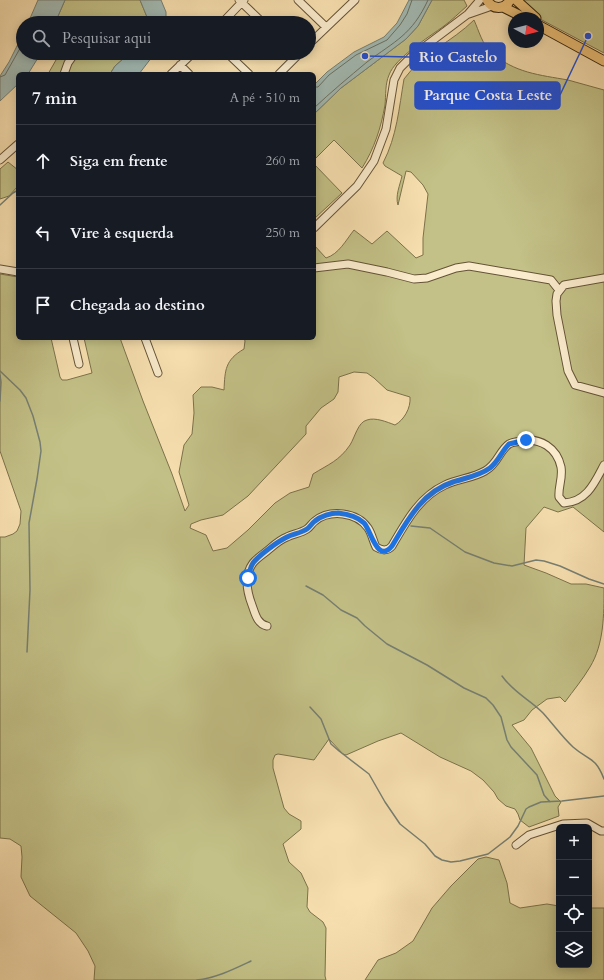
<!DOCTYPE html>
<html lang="pt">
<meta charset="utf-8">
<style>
body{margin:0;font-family:Cardo,serif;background:#242831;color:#f1f3f6}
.controls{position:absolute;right:12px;bottom:12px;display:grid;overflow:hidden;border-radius:6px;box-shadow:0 2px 10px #0003}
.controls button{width:36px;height:36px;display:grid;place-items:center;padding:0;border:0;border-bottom:1px solid #363941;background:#171b24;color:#f1f3f6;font:20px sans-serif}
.compass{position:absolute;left:508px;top:12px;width:36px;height:36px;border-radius:50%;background:#171b24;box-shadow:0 2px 10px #0003;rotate:97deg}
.stop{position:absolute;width:12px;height:12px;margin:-9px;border:3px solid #1a73e8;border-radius:50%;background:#fff}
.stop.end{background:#1a73e8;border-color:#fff;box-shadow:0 1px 4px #0008}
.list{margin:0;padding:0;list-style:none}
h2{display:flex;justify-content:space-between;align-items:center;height:52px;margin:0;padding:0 16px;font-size:17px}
h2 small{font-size:13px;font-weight:400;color:#9ea1a6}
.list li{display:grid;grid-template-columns:26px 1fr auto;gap:12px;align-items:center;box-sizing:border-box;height:72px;padding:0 16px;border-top:1px solid #363941}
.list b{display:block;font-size:15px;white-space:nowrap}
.list em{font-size:13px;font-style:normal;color:#9ea1a6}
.icon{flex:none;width:22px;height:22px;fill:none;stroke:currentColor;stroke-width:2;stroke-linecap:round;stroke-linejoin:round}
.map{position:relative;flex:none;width:604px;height:980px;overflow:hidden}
.search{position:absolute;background:#171b24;box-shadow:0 2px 10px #0003;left:16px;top:16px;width:300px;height:44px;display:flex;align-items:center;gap:10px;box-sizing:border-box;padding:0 14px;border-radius:22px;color:#9ea1a6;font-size:15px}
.panel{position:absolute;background:#171b24;box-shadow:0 2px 10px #0003;left:16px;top:72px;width:300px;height:268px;border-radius:6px}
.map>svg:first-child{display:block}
.green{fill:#c3c187;stroke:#7c724b;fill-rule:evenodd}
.water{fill:#a2bbb5;stroke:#767f73}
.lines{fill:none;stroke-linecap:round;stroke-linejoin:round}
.shore{stroke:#6b7062;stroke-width:1}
.stream{stroke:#767f73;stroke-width:1.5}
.minor-casing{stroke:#655337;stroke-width:9}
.major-casing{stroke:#34240f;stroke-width:11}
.minor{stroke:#faebcc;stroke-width:7}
.major{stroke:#ecc078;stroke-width:9}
.route{stroke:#1a73e8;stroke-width:5}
.leader{fill:none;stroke:#1d4ed8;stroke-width:1.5}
.callout-dot{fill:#1d4ed8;stroke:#faebcc;stroke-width:1.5}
.callout{fill:#1d4ed8;stroke:#1d4ed8;stroke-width:1.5}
.callout-label{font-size:15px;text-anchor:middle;font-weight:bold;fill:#fff}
</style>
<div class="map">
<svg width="604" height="980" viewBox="0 0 604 980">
<rect width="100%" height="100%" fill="#f8e0b0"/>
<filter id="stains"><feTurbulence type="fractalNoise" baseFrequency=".005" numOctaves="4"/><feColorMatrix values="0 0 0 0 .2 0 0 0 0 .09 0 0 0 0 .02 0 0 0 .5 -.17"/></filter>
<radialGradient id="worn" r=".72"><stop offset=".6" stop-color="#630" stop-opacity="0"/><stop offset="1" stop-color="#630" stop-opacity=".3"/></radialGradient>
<path class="green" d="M 65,0 L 140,0 L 147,17 L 146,23 L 55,23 Z
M 432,0 L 464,0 L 467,6 C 459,13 452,20 444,26 C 429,37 395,58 389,75 C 385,84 386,95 385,105 C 381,128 374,149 362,168 L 334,140 L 314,160 L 314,114 L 341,88 L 406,39 L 418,26 Z
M 521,0 L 604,0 L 604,53 L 540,19 Z
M 474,20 C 479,31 482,44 491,52 C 514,73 540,75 568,80 C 580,83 592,87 604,90 L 604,532 L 573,507 L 558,512 L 544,507 L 526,528 L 524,565 L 546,573 L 571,584 L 586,584 L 604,588 C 604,615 604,644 590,667 C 583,679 573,691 565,702 L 560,697 L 547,699 L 532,710 L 524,720 L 512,725 L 531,748 L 555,796 L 561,802 L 558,807 L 559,816 L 529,827 L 520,820 L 518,814 L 515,809 L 506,806 L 498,799 L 494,792 L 483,780 L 471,771 L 440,757 L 401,733 L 378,741 L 346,755 L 343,754 L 329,739 L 314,760 L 278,754 L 275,755 L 273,760 L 273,768 L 284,808 L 289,814 L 301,821 L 301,829 L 283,844 L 289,862 L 301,873 L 308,888 L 307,907 L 310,912 L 323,922 L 326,928 L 325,976 L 326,980 L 94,980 L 95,966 L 88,951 L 76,933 L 30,896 L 21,877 L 22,857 L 21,846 L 10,839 L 0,838 L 0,537 L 5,537 L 13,534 L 17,531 L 20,524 L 21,511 L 0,451 L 0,274 L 18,277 L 18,338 L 51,338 L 60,377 L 62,380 L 67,380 L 92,373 L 84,338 L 120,338 L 143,401 L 172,474 L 185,511 L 189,505 L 179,472 L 184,445 L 192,434 L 194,413 L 193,395 L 201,387 L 212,387 L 224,390 C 225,370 225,360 244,349 L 245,341 L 244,338 L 314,338 L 314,245 L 326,258 C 339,254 346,240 354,230 L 372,244 L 387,231 L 416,258 L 423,255 L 423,238 L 428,194 L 423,185 L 411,172 L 406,171 L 398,205 C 395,196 400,185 402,176 L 385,166 L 383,163 C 397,136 399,108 404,79 C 422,54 453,41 474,20 ZM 354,372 L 367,373 L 374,378 L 387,390 L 410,397 C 411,408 404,420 395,425 C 387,422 375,417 367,420 C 358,422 355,437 350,445 C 339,461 329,464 313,474 L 309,487 L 290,493 L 275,503 L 248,530 L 227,548 L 213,551 L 206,535 L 190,528 L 191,524 L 201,520 L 223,515 L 248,496 L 306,434 L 306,426 L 321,408 L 334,399 L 338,392 L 339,377 Z
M 60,53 L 130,53 L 115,66 L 110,74 L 48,74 Z
M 8,162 L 18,170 L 18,186 L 9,196 L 0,199 L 0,169 Z
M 314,164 L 342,193 L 314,219 Z
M 486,857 L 499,860 L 507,883 L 510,903 L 520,908 L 547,904 L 559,906 L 559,965 L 589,965 L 589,908 L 604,908 L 604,980 L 365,980 L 378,960 L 396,953 L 413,941 L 432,908 L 451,886 L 478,859 Z"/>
<path class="water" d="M 38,0 L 65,0 L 55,23 L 28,23 Z
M 140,0 L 161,0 L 166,12 L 166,23 L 146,23 L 147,17 Z
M 409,0 L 432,0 L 418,26 L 406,39 L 341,88 L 314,114 L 314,85 L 327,72 L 354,52 L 384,37 L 397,23 Z
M 23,34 L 23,53 L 41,53 L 28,74 L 18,74 L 18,84 L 0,101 L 0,76 L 9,62 Z
M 130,53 L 155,53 L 139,74 L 110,74 L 115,66 Z"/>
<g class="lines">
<path class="shore" d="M 0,77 L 5,75 L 23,43
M 314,87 L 318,87 L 329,75 L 356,55 L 387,40 L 400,25 L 407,14 L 412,0
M 314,108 C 331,92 349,77 367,62 C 395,41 412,35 428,0"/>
<path class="stream" d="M 0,205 L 13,193 L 18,190
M 0,371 L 20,390 L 26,398 L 33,416 L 40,442 L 41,451 L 37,479 L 29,523 L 30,590 L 27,652
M 0,375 L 1,382 L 0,401
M 411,526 L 430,528 L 465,552 L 494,563 L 512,566 L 536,560 L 544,561 L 560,566 L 589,579 L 604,584
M 306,586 L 323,595 L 341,610 L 357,618 L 365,626 L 387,644 L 427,665 L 464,688 L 486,698 L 493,705 L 501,717 L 507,740 L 511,747 L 537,775 L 544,795 L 550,802
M 502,676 C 514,693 529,699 543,713 C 553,724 562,737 573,747 C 589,761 595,756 604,779
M 310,707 L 321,719 L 331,744 L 339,751 L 369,774 L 385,802 L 400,824 L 425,844 L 435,856 L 442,860 L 451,862 L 460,861 L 488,854 L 510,837 L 518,826 L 526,809 L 529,807 L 541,802 L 562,801 L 604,796
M 197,980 C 216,978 234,969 251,961"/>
<g class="minor-casing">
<path id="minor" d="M 239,0 L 263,23
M 298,0 L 326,27
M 469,14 L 492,6
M 222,23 L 244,0
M 309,44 L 355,0
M 227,53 L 249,74
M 180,65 L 189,74
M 64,74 L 68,63 L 75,53
M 171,74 L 193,53
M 279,74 L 300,53
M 0,160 L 18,144
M 314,228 L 357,186 L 374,161 L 386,129 L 394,80 L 400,68 L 412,56 L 468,14 L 480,0
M 314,268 L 348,264 L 387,272 L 414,279 L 427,278 L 456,268 L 469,266 L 551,280 L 559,290
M 0,269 L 18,272
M 604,278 L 564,285 L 557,294 L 556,301 L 557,315 L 568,371 L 575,385 L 604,393
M 73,338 L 79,364
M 145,338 L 158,373
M 267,626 C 257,624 255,613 252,605 C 247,592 244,575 253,563 C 256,559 262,555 267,551 C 273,546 279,540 287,537 C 293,534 301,533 307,529 C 310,527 312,523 315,521 C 330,509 357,512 368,528 C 372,534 373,541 376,547 C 382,551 388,551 392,546 C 406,522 419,497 445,485 C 458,479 473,478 485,471 C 498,464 499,451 509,444 C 512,442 517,442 521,441 C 540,437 557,448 561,467 C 563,478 558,487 559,497 L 564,503 C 587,502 595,482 604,465
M 516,845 L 529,835 L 563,824 L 587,823 L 601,831 L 604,831"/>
</g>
<g class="major-casing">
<path id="major" d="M 487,0 C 492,10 505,10 510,0
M 516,0 L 536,18
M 503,7 L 525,18
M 538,25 L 604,61"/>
</g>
<use href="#minor" class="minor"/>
<use href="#major" class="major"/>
</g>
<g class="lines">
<path class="route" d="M 248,578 C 249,573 250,568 253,563 C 259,555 277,542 287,537 C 293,534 301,533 307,529 C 310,527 312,523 315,521 C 321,516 331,513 338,513 C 347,514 358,517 364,523 C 371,530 377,564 392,546 C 407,521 422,492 453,482 C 465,478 479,476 490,468 C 498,462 502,451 509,444 L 526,440"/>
</g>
<path class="leader" d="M365 56L410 57M588 36L560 95"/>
<g class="callout-dot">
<circle cx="365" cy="56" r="4"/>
<circle cx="588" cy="36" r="4"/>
</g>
<g class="callout">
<rect x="410" y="43" width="95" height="27" rx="4"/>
<rect x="415" y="82" width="145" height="27" rx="4"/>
</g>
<g class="callout-label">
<text x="458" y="62">Rio Castelo</text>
<text x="488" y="100">Parque Costa Leste</text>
</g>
<rect width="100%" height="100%" filter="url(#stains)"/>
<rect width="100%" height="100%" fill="url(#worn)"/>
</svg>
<div class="controls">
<button>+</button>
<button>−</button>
<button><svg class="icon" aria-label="locate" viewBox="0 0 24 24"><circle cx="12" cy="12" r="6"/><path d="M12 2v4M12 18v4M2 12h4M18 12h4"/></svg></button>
<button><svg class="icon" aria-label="layers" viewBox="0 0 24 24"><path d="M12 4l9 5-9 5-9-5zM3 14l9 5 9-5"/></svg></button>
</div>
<svg class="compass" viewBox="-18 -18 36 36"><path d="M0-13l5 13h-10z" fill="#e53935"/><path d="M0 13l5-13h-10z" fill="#9ea1a6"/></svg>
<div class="stop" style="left:248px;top:578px"></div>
<div class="stop end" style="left:526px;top:440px"></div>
<div class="search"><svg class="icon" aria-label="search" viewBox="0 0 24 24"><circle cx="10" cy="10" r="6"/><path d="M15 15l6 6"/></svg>Pesquisar aqui</div>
<section class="panel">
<h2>7 min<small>A pé · 510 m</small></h2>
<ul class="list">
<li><svg class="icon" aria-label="ahead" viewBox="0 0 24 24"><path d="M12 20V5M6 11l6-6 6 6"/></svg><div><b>Siga em frente</b></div><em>260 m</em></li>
<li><svg class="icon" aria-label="left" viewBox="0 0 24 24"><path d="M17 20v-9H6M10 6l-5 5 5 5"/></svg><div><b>Vire à esquerda</b></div><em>250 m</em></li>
<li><svg class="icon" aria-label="arrive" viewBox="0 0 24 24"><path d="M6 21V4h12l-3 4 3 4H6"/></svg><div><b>Chegada ao destino</b></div></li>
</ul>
</section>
</div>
